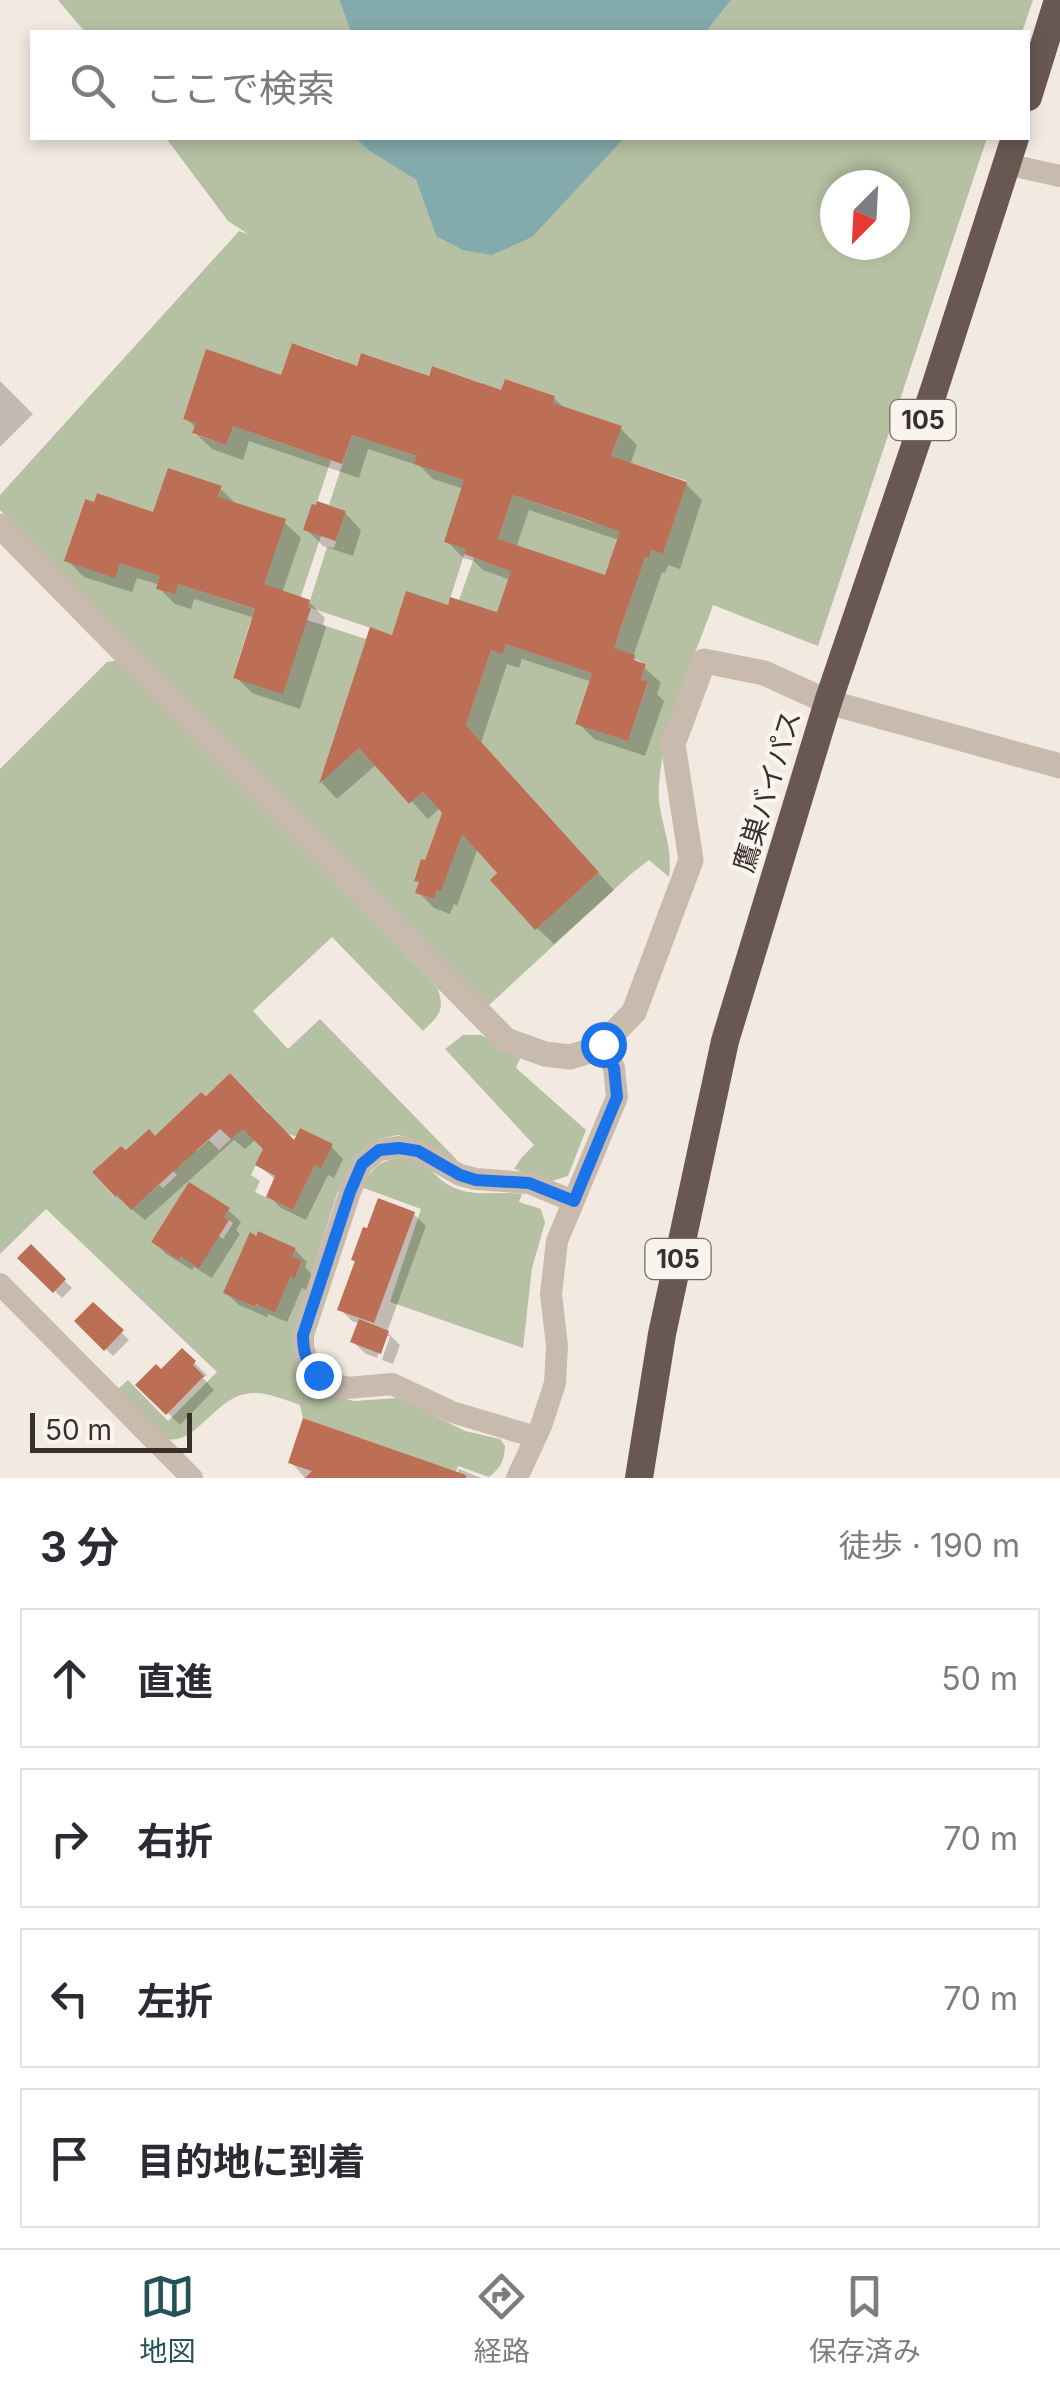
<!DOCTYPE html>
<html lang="ja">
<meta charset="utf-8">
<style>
body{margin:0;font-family:Inter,"Noto Sans JP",sans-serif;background:#f2f2f3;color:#2b2b33}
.compass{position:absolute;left:820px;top:170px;width:90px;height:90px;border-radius:50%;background:#fff;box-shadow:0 5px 15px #0003;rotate:204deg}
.scale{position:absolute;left:30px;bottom:25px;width:162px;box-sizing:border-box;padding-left:10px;border:5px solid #38302c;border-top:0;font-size:28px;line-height:35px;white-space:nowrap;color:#38302c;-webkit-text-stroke:8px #f9f4ee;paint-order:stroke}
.stop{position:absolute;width:30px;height:30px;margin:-22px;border:8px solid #1a73e8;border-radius:50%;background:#fff}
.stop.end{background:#1a73e8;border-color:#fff;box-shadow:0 2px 10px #0008}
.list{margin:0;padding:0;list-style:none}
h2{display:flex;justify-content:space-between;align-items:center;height:130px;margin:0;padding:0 40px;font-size:42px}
h2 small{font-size:32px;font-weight:400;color:#7c7c81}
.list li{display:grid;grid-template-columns:65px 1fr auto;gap:30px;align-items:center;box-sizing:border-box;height:140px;margin:0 20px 20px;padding:0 20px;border:2px solid #e1e1e2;border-radius:0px}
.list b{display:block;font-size:38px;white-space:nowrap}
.list em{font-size:32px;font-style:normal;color:#7c7c81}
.icon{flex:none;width:55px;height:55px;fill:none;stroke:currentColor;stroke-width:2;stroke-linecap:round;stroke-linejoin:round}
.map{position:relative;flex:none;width:1060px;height:1478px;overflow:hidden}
.search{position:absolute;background:#fff;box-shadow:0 5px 15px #0003;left:30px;right:30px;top:30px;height:110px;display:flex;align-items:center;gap:25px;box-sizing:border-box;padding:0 35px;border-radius:0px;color:#7c7c81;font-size:38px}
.sheet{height:770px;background:#fff}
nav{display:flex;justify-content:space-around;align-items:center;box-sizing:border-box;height:140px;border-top:2px solid #e1e1e2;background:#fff;font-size:28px;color:#7c7c81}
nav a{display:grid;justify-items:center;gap:5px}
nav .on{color:#245357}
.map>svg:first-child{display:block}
.green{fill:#b6c0a2;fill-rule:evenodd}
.water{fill:#83aaac}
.shadow{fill:#0003;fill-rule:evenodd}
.building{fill:#bc6f55;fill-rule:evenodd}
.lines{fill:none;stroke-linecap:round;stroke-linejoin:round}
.minor{stroke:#c9baae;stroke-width:22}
.tertiary{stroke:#c9baae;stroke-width:25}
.trunk{stroke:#685851;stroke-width:28}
.route{stroke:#1a73e8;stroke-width:12}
.labels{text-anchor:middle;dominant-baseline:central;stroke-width:9;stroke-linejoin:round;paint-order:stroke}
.shield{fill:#f9f4ee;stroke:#726b66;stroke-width:2.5}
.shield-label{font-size:25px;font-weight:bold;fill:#38302c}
.street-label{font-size:28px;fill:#38302c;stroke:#f9f4ee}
</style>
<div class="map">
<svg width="1060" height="1478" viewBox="0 0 1060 1478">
<rect width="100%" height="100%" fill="#f2eae1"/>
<path class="green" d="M 58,0 L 339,0 L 351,32 L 85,32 Z
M 731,0 L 1033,0 L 1022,32 L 706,32 Z
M 166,138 L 355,138 L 368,150 L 416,180 L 436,236 L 619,143 L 624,138 L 987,138 L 818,646 L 713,605 C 693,662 663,724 659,785 C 656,817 674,842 669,877 L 649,860 L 631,874 L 488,1006 L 0,510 L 0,495 L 239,231 L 248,234 L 228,221 ZM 835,185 L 895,185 L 895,245 L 835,245 ZM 292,343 L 339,359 L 337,423 L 361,353 L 412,370 L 408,435 L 432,366 L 482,383 L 465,436 L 482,446 L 505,379 L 555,396 L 538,448 L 621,427 L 603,480 L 622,499 L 634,464 L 687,481 L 663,554 L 651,550 L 648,558 L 615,547 L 626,514 L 591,522 L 513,495 L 490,563 L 474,558 L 459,600 L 497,612 L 590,570 L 635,586 L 619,634 L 610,647 L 646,664 L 641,680 L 648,683 L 628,741 L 575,723 L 597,658 L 578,668 L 506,644 L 503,653 L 491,650 L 466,725 L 599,872 L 535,929 L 491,880 L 497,873 L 456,827 L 441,890 L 437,889 L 433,899 L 416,893 L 419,882 L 414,880 L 421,860 L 425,860 L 442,813 L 423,792 L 409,804 L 359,748 L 320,782 L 366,639 L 307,620 L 283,693 L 233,677 L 250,623 L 260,611 L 178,584 L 174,594 L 157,589 L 160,576 L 142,570 L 127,543 L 65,560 L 84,500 L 94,502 L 97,493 L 132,505 L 149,525 L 222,487 L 198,556 L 264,584 L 295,614 L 321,536 L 316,505 L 331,460 L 247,431 L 237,412 L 226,445 L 193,434 L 196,423 L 183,418 L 206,350 L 270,409 Z
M 352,435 L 417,456 L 415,464 L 464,480 L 466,549 L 448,605 L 392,635 L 308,607 L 327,547 L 334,548 L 346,511 L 329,505 Z
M 121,660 L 438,989 C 445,1012 439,1015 423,1031 L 332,937 L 253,1011 L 288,1049 L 320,1019 L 457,1160 L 452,1166 L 416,1140 L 398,1135 L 378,1139 L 350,1166 L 337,1194 L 307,1289 L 300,1368 L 315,1387 L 330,1395 L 354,1401 L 398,1398 L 465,1431 L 500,1439 L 505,1446 C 504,1462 501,1467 489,1477 L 458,1466 L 456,1472 L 303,1418 L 300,1405 C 282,1399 264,1390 245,1394 C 215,1399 192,1449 165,1438 L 117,1390 L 128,1380 L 168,1421 L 217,1372 L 46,1209 L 0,1254 L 0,769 L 107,662 ZM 230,1073 L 269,1113 L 248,1133 L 243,1128 L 219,1150 L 209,1140 L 197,1151 L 173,1119 L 201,1092 L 206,1096 ZM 286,1134 L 332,1144 L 321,1167 L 315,1165 L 293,1210 L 255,1192 L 260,1181 L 251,1175 L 267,1141 ZM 121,1146 L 126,1150 L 169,1167 L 177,1175 L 163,1188 L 159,1185 L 131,1209 L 117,1195 L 114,1197 L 92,1172 ZM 230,1208 L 224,1217 L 233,1223 L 223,1239 L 219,1236 L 180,1259 L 151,1242 L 172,1209 ZM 258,1231 L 296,1248 L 292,1257 L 302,1262 L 295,1279 L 290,1277 L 254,1307 L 224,1293 L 239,1257 L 245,1259 Z
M 463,1035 L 481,1035 L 521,1056 L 516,1068 L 586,1130 L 568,1176 L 552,1181 L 514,1169 L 522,1157 L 534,1145 L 445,1049 Z
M 405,1157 C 413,1161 422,1163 428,1168 C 437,1176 443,1183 455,1188 C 475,1197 499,1191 522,1194 L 519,1202 L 541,1209 L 545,1223 L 532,1268 L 523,1348 L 390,1302 L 421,1209 L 361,1187 C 374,1166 380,1160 405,1157 Z"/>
<path class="water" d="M 339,0 L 731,0 L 706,32 L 351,32 Z
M 355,138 L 624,138 L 532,237 L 492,255 L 463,250 L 436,236 L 416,180 L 368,150 Z"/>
<path class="shadow" d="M 358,369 L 502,393 L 554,398 L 566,410 L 620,428 L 637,445 L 630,465 L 686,484 L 702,500 L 680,569 L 668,565 L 665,573 L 662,572 L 633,657 L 661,683 L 657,694 L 664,701 L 645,756 L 594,739 L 578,723 L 592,682 L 522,659 L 519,668 L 507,664 L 481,743 L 614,890 L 554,944 L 537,928 L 501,873 L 478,848 L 457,906 L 454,904 L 450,914 L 434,908 L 418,892 L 421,884 L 416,880 L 426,863 L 445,813 L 440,808 L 428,819 L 377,764 L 337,799 L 322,783 L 372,631 L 394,638 L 449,608 L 499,616 L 511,580 L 483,570 L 474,561 L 463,558 L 447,541 L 464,489 L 433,479 L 420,466 L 368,449 L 359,478 L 249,441 L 243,460 L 212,449 L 195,433 L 197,429 L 186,418 L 283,378 ZM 529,510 L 619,540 L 607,578 L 516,548 Z
M 0,381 L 33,414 L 0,447 Z
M 220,488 L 238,506 L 284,522 L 301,538 L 282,593 L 309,602 L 325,618 L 323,624 L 326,627 L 300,709 L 252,693 L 236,677 L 255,618 L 194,599 L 191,609 L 175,604 L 159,588 L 160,585 L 137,578 L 132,592 L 84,577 L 67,560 L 155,515 Z
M 345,513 L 361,530 L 353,556 L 323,546 L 306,529 Z
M 201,1095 L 295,1144 L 331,1146 L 343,1159 L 334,1178 L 328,1175 L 306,1220 L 281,1208 L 269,1196 L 276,1180 L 258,1165 L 266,1149 L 256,1139 L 245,1149 L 234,1140 L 145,1220 L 116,1196 L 126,1154 L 155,1139 Z
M 228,1210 L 241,1222 L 236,1230 L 240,1234 L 212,1278 L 194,1267 L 192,1270 L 166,1254 L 154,1241 Z
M 414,1214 L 426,1226 L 387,1332 L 400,1345 L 393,1364 L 382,1360 L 390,1336 L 385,1336 L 377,1358 L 366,1354 L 353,1342 L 360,1324 L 352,1321 L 340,1309 Z
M 257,1240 L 295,1250 L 307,1262 L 305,1267 L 313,1276 L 307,1290 L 302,1288 L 287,1322 L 268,1314 L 267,1317 L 239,1305 L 226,1293 Z
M 31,1248 L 72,1288 L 62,1298 L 21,1258 Z
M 93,1305 L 129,1340 L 113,1356 L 77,1321 Z
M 182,1351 L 207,1375 L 203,1378 L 214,1390 L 180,1425 L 139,1385 L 161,1372 Z
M 291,1462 L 457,1475 L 459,1469 L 481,1478 L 305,1478 Z"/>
<path class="building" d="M 292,343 L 357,366 L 361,353 L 429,376 L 432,366 L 501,390 L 505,379 L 555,396 L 553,403 L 622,426 L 611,456 L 687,482 L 663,554 L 651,550 L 649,558 L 645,557 L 614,648 L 635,655 L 634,660 L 646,664 L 641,680 L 648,682 L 628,741 L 575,724 L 592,673 L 506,644 L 503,654 L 491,650 L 466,725 L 599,872 L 535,930 L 490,880 L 497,873 L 462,834 L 441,891 L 437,889 L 434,899 L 415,893 L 419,882 L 414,881 L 421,859 L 425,860 L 442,813 L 423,792 L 409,804 L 359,748 L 319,784 L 370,627 L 392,635 L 406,591 L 448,605 L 450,597 L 497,612 L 511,571 L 464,554 L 466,549 L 444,542 L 464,480 L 414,464 L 417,456 L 352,435 L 342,464 L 233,426 L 226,445 L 192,433 L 196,423 L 183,419 L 206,349 L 281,375 ZM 513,495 L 620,531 L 605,575 L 498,539 Z
M 168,468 L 222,486 L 218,497 L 286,519 L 264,584 L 310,600 L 308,607 L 311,608 L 283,694 L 233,678 L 255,609 L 178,584 L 175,594 L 156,589 L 160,576 L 120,563 L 115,578 L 64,561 L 85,499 L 94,502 L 97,493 L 153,512 Z
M 317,501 L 346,511 L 336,541 L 303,530 L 312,504 L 316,505 Z
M 230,1073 L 294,1140 L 300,1128 L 333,1144 L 321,1168 L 315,1165 L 293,1210 L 266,1197 L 275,1176 L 255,1165 L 263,1149 L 243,1129 L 231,1139 L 220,1129 L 131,1210 L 117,1195 L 115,1197 L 92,1172 L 121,1146 L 126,1150 L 149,1129 L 155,1136 L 201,1092 L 206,1096 Z
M 189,1182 L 230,1208 L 224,1217 L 229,1220 L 199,1268 L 181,1257 L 179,1260 L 151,1242 Z
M 378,1198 L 415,1212 L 374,1323 L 337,1310 L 355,1261 L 351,1260 L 363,1227 L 367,1228 Z
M 258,1231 L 296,1248 L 292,1257 L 302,1261 L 295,1279 L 290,1277 L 275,1312 L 256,1304 L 255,1307 L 223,1293 L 250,1232 L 256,1236 Z
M 31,1244 L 66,1279 L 53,1293 L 17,1258 Z
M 93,1302 L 124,1330 L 104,1351 L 74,1321 Z
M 359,1319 L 389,1331 L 381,1354 L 350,1342 Z
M 182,1348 L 196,1361 L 193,1365 L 204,1376 L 166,1415 L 135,1385 L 156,1364 L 161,1369 Z
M 303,1418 L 466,1475 L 466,1478 L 305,1478 L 312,1471 L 288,1463 Z"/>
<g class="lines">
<path class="minor" d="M 1006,164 L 1060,176
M 0,1284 L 192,1478
M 536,1437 L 452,1412 L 392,1384 L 347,1388 L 332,1384 L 309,1366 L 303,1347 L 303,1335 L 350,1192 L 362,1164 L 379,1150 L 399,1147 L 418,1151 L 460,1175 L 476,1179 L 529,1183 L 573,1201
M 517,1478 L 541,1426 L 555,1383 L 557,1346 L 551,1294 L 557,1241 L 617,1097 L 614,1068 L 603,1044"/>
<path class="tertiary" d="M 0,526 L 506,1040 L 545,1054 L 570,1057 L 599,1048 L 634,1012 L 691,860 L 673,744 L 704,661 L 764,673 L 828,702 L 1060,766"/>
<path class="trunk" d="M 1028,97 L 1058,0
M 639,1478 L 662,1334 L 725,1041 L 828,702 L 934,390 L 1015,138"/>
</g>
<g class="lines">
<path class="route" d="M 318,1375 C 306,1363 303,1351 303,1335 L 350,1192 L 362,1164 L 379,1150 L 399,1148 L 418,1151 L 460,1175 L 476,1180 L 529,1183 L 574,1201 L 617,1097 L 614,1068 L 603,1044"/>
</g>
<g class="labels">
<g class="shield">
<rect x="890.5" y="400" width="65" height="40" rx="8"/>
<rect x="645.5" y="1239" width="65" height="40" rx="8"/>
</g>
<g class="shield-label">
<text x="923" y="420">105</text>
<text x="678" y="1259">105</text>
</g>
<g class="street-label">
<text transform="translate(767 791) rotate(-73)">鷹巣バイパス</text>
</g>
</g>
</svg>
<svg class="compass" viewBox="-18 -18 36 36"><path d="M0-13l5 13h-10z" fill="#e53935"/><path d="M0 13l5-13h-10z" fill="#7c7c81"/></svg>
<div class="scale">50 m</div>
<div class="stop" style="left:603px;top:1044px"></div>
<div class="stop end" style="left:318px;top:1375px"></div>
<div class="search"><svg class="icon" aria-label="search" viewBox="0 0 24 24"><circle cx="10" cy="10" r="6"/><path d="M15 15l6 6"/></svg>ここで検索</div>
</div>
<section class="sheet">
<h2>3 分<small>徒歩 · 190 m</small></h2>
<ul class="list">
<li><svg class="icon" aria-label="ahead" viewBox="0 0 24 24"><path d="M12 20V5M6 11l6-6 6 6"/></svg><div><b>直進</b></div><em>50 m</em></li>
<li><svg class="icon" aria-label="right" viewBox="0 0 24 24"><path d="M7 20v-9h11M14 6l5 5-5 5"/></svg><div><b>右折</b></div><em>70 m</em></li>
<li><svg class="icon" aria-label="left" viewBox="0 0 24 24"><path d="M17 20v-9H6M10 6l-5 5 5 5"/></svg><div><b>左折</b></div><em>70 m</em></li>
<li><svg class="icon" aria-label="arrive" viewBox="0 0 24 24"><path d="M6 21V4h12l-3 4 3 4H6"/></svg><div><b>目的地に到着</b></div></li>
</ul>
</section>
<nav>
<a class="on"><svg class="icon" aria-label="map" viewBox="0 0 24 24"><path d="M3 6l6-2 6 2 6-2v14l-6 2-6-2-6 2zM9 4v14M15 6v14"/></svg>地図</a>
<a><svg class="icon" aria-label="directions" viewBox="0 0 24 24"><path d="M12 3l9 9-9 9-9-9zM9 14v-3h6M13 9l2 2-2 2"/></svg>経路</a>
<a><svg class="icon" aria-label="saved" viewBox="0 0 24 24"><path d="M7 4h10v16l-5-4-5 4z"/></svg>保存済み</a>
</nav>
